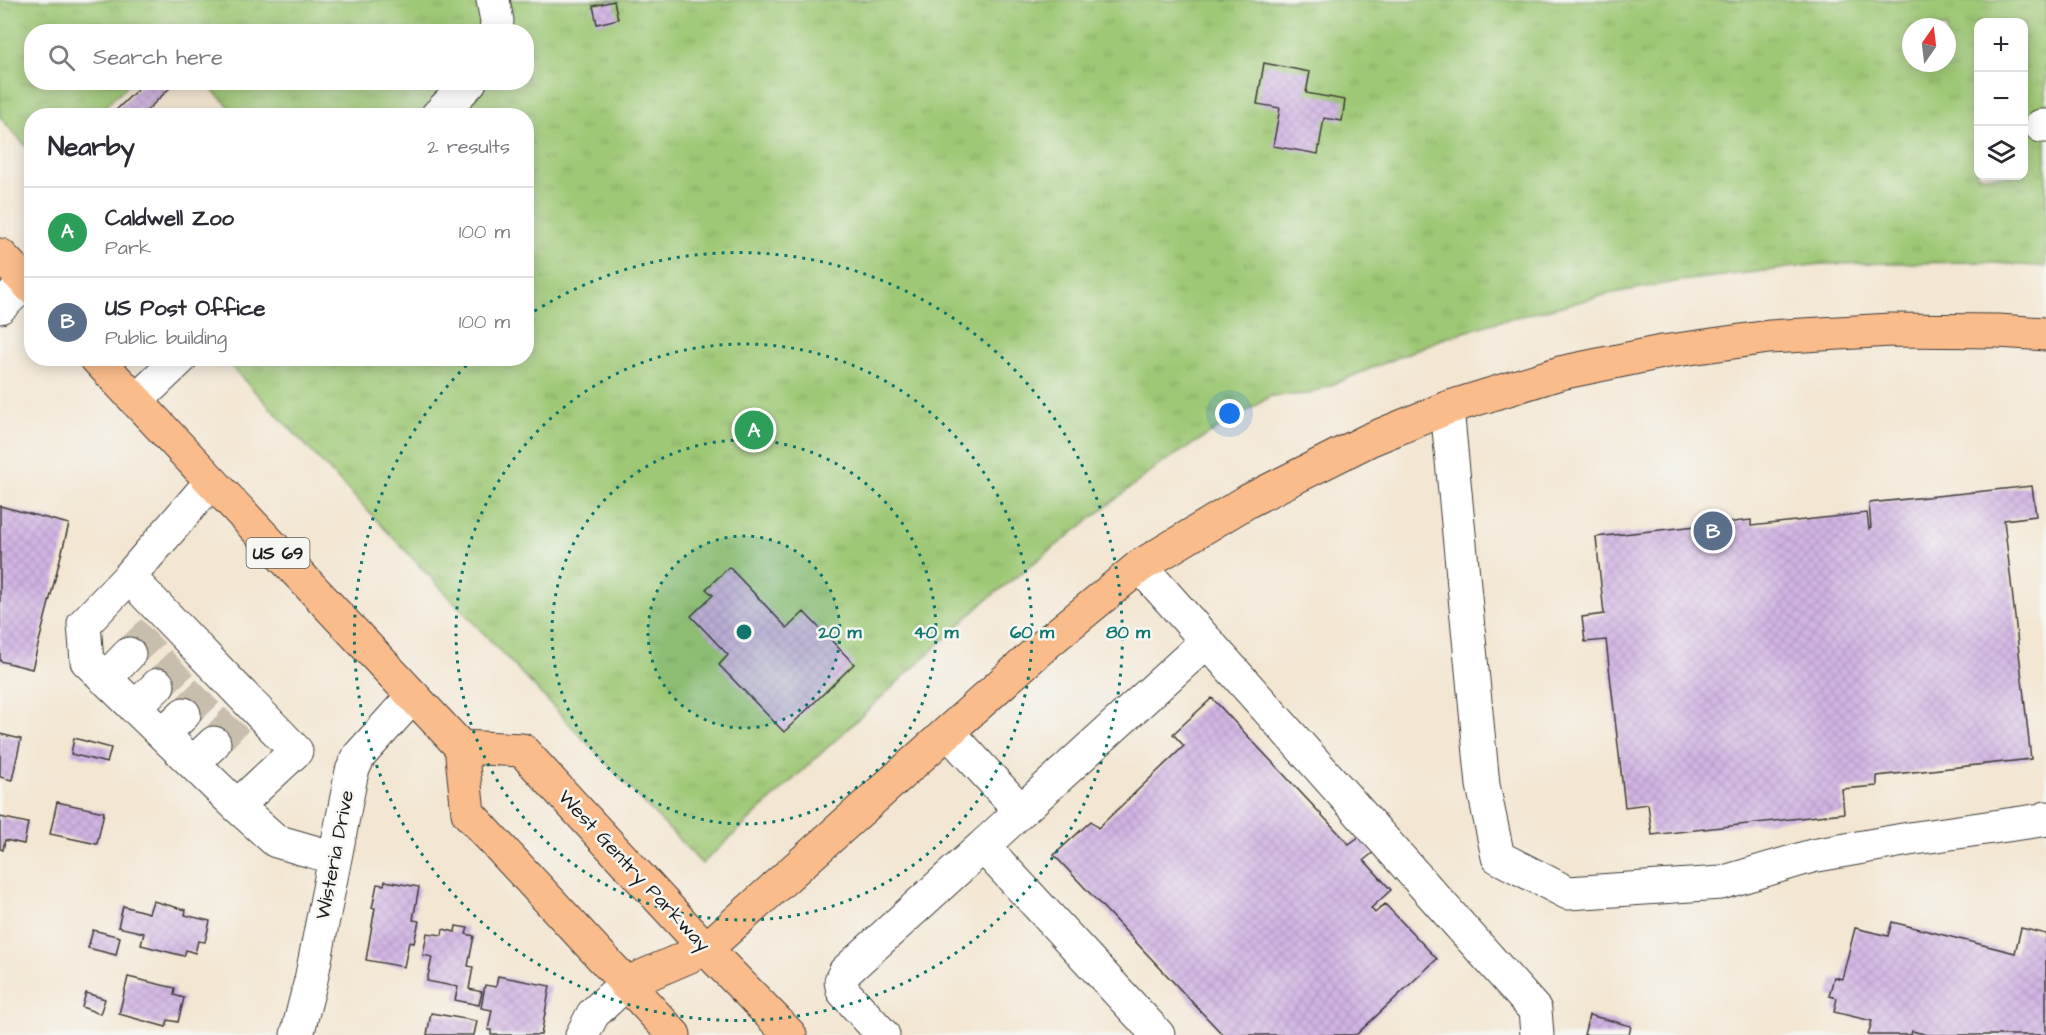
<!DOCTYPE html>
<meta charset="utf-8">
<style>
body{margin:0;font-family:"Architects Daughter",sans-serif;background:#f7f7f7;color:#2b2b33}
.controls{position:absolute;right:18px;top:18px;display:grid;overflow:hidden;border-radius:12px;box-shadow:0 3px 15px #0003}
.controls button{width:54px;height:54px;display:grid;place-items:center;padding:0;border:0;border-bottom:2px solid #e1e1e2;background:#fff;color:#2b2b33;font:30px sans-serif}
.compass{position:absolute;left:1902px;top:18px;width:54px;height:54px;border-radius:50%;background:#fff;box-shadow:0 3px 15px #0003;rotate:14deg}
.you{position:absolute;left:1230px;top:414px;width:21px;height:21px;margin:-15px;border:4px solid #fff;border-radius:50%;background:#1a73e8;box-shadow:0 0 0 9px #1a73e833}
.badge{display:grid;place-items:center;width:39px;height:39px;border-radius:50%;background:#0f766e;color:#fff;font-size:20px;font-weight:700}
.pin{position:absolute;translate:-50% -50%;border:3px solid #fff;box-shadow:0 2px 6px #0006}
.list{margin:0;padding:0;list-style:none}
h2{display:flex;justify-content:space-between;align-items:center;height:78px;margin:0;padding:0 24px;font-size:26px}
h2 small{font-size:20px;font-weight:400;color:#7c7c81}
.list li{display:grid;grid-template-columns:39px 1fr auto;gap:18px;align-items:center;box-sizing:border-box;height:90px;padding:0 24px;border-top:2px solid #e1e1e2}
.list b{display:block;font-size:22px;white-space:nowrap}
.list p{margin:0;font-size:20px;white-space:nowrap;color:#7c7c81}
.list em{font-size:20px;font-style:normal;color:#7c7c81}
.icon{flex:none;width:33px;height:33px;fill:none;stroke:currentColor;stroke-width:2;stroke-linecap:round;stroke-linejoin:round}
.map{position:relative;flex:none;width:2046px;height:1035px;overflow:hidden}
.search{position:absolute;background:#fff;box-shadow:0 3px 15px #0003;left:24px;top:24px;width:510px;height:66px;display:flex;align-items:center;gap:15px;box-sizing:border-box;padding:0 21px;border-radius:24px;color:#7c7c81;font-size:22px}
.panel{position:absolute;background:#fff;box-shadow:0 3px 15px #0003;left:24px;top:108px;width:510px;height:258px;border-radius:24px}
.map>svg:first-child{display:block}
.park{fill:url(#park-tufts);stroke:#5d7248;stroke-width:1.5;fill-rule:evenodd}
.building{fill:url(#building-cross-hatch)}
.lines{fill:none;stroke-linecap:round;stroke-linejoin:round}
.minor-tunnel{stroke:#c8beae;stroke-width:33;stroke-dasharray:33 16;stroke-linecap:butt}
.minor-casing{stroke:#3c3a37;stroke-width:35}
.major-casing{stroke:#3c3a37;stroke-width:35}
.minor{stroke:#fff;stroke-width:33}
.major{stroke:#fabc8b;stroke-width:33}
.ring{fill:none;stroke:#0f766e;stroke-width:3;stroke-dasharray:3 6}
.labels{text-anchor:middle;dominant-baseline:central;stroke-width:5;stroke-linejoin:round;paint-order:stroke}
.shield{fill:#f6f6f2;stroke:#5d5d5c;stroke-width:1.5}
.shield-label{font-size:18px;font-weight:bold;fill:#1c1c1c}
.street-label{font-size:20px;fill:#1c1c1c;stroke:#f6f6f2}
.centre{fill:#0f766e;stroke:#f6f6f2;stroke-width:3}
.ring-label{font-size:18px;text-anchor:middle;font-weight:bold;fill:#0f766e;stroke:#f6f6f2;stroke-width:5;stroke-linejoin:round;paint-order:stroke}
</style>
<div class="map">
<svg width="2046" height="1035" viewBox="0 0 2046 1035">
<defs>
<pattern id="park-tufts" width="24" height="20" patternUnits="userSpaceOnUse" patternTransform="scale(1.5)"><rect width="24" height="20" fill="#9ec875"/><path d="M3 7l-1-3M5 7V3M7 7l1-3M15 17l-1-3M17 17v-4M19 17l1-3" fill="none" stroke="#88ab65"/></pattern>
<pattern id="building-cross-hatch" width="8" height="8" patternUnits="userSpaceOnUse" patternTransform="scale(1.5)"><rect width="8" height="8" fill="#d1b4e3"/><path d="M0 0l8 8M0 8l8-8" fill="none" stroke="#b39ac2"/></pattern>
</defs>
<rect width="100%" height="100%" fill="#f6f6f2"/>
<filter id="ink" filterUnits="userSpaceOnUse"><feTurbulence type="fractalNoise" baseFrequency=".0167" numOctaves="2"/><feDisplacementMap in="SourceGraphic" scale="12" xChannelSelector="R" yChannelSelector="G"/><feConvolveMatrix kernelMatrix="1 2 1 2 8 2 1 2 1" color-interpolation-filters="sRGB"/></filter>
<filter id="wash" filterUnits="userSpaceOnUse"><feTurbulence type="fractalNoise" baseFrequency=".008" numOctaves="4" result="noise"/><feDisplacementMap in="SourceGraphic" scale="24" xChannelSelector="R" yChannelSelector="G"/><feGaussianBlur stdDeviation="1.35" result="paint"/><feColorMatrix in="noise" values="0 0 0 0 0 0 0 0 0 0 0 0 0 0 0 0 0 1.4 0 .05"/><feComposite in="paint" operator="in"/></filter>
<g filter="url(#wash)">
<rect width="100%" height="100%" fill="#f3e6d2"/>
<path class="park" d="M 0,0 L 2046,0 L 2046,267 L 1983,262 L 1821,264 L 1680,281 L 1618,292 L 1493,323 L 1442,339 L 1309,394 L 1271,396 L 1162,463 L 984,602 L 702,864 L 224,359 L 526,358 L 526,116 L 238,115 L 205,83 L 526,82 L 526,32 L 32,32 L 32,82 L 130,83 L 96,115 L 32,116 L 31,152 L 0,117 ZM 1978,22 L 2024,22 L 2024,176 L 1978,176 ZM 1911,27 L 1947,27 L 1947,63 L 1911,63 Z"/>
<g id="blocks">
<path class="building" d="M 614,1 L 618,19 L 597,24 L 593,6 Z
M 1264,63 L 1310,72 L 1306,93 L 1345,100 L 1342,121 L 1324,118 L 1318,154 L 1273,146 L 1280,108 L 1257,104 Z
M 145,82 L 176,82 L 141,116 L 110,116 Z
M 2032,486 L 2036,516 L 2004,520 L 2031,759 L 1877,776 L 1877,786 L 1842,789 L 1844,813 L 1652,835 L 1648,804 L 1625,807 L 1606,640 L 1585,642 L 1582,617 L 1604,614 L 1596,537 L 1751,520 L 1751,526 L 1867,513 L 1869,529 L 1871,528 L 1869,503 Z
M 0,506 L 69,524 L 32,669 L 0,661 Z
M 729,567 L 787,628 L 804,612 L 854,664 L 784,732 L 719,665 L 728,655 L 691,616 L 713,595 L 706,589 Z
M 1212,698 L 1349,844 L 1366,832 L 1380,847 L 1364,860 L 1391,890 L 1371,908 L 1375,913 L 1385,904 L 1437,959 L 1356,1035 L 1223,1035 L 1054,855 L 1091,821 L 1098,828 L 1184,746 L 1173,734 Z
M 0,734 L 21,739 L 12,780 L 0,777 Z
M 74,738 L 111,748 L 107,763 L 71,754 Z
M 57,802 L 104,812 L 97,844 L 50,834 Z
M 0,817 L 28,823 L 24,844 L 5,840 L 3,850 L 0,849 Z
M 385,881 L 419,887 L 413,920 L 419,921 L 414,943 L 409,942 L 404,967 L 366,960 L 375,908 L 372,908 L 377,884 L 384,885 Z
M 153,901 L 186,910 L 185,915 L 210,921 L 205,942 L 198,941 L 195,953 L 186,950 L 184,956 L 141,945 L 144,933 L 118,927 L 123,906 L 149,913 Z
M 1892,922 L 2015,953 L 2021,928 L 2046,934 L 2046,1035 L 1928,1035 L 1912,1031 L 1911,1035 L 1868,1035 L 1872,1021 L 1834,1012 L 1837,998 L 1829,996 L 1834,977 L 1842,979 L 1855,928 L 1888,936 Z
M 456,926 L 468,928 L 466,934 L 474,936 L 468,966 L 473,967 L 469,989 L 482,992 L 479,1005 L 455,1000 L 458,987 L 427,981 L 432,957 L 423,955 L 427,933 L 442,935 L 443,929 L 455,932 Z
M 93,930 L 120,937 L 116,955 L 88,948 Z
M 498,976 L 550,986 L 541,1035 L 491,1035 L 491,1030 L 488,1030 L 492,1010 L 481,1008 L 485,985 L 496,987 Z
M 128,977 L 175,988 L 174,995 L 184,998 L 178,1022 L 168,1020 L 166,1027 L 119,1014 Z
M 86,993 L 105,999 L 100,1014 L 82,1007 Z
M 431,1013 L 477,1021 L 474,1035 L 427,1035 Z
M 1589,1015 L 1631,1026 L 1629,1035 L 1584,1035 Z"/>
</g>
</g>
<g filter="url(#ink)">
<use href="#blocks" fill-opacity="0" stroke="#3c3a37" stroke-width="1.5"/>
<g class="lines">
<path class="minor-tunnel" d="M 129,654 L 156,628
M 158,685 L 184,660
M 184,714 L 212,687
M 214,743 L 240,715"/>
<g class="minor-casing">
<path id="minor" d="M 493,0 L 497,21 L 496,32
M 437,116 L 470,82
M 2041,126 L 2046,126
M 0,307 L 26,282
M 136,401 L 181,358
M 1447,408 L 1483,785 L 1498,857 L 1568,893 L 1721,883 L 1812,856 L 1909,839 L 2042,820 L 2046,818
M 211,482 L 129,577 L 84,624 L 87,661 L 237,806 L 276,841 L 335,858
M 1140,566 L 1535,1010 L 1537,1035
M 129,577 L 296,751 L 237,806
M 105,679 L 129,654
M 135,708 L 158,685
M 948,732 L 1021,811 L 983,846 L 1158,1035
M 163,734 L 184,714
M 193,763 L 214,743
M 1021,811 L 1207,641
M 297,1035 L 311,980 L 352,771 L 359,756 L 413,696
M 582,1035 L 593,1014 L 625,984
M 883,1035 L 843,991 L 841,981 L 845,972 L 983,846"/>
</g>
<g class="major-casing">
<path id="major" d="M 0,255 L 32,288
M 96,358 L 461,747 L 468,813 L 674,1035
M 461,747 L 522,750 L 706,949 L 790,1035
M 625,984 L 706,949 L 1048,642 L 1140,566 L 1248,501 L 1369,440 L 1447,408 L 1560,373 L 1662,352 L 1769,337 L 1891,330 L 1998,331 L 2046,334"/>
</g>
<use href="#minor" class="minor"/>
<use href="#major" class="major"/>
</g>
</g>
<circle cx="744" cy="632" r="96" fill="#0f766e" fill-opacity=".12"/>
<g class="ring">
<circle cx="744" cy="632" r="96"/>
<circle cx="744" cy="632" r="192"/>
<circle cx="744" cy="632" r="288"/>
<path d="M527 316A384 384 0 1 1 472 360"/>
</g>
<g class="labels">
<rect class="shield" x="246.5" y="538" width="63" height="30" rx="4.5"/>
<g class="shield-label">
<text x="278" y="553">US 69</text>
</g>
<g class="street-label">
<text transform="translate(335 855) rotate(-79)">Wisteria Drive</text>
<text transform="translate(634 871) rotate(47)">West Gentry Parkway</text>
</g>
</g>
<circle cx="744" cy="632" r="9" class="centre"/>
<g class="ring-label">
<text x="840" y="638">20 m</text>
<text x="936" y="638">40 m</text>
<text x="1032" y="638">60 m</text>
<text x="1128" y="638">80 m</text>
</g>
</svg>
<div class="controls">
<button>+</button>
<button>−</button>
<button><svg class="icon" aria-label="layers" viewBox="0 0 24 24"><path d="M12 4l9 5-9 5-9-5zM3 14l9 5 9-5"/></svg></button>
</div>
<svg class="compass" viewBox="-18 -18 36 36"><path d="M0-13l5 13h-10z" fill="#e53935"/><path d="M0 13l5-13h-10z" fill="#7c7c81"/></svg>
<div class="you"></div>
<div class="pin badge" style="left:754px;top:430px;background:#2e9e5b">A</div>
<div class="pin badge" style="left:1713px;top:531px;background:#5c6f8a">B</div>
<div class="search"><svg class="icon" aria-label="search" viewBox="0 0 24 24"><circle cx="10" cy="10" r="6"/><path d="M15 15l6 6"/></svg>Search here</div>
<section class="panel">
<h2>Nearby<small>2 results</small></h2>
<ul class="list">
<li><span class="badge" style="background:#2e9e5b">A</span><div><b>Caldwell Zoo</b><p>Park</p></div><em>100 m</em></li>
<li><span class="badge" style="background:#5c6f8a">B</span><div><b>US Post Office</b><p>Public building</p></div><em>100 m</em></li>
</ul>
</section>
</div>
